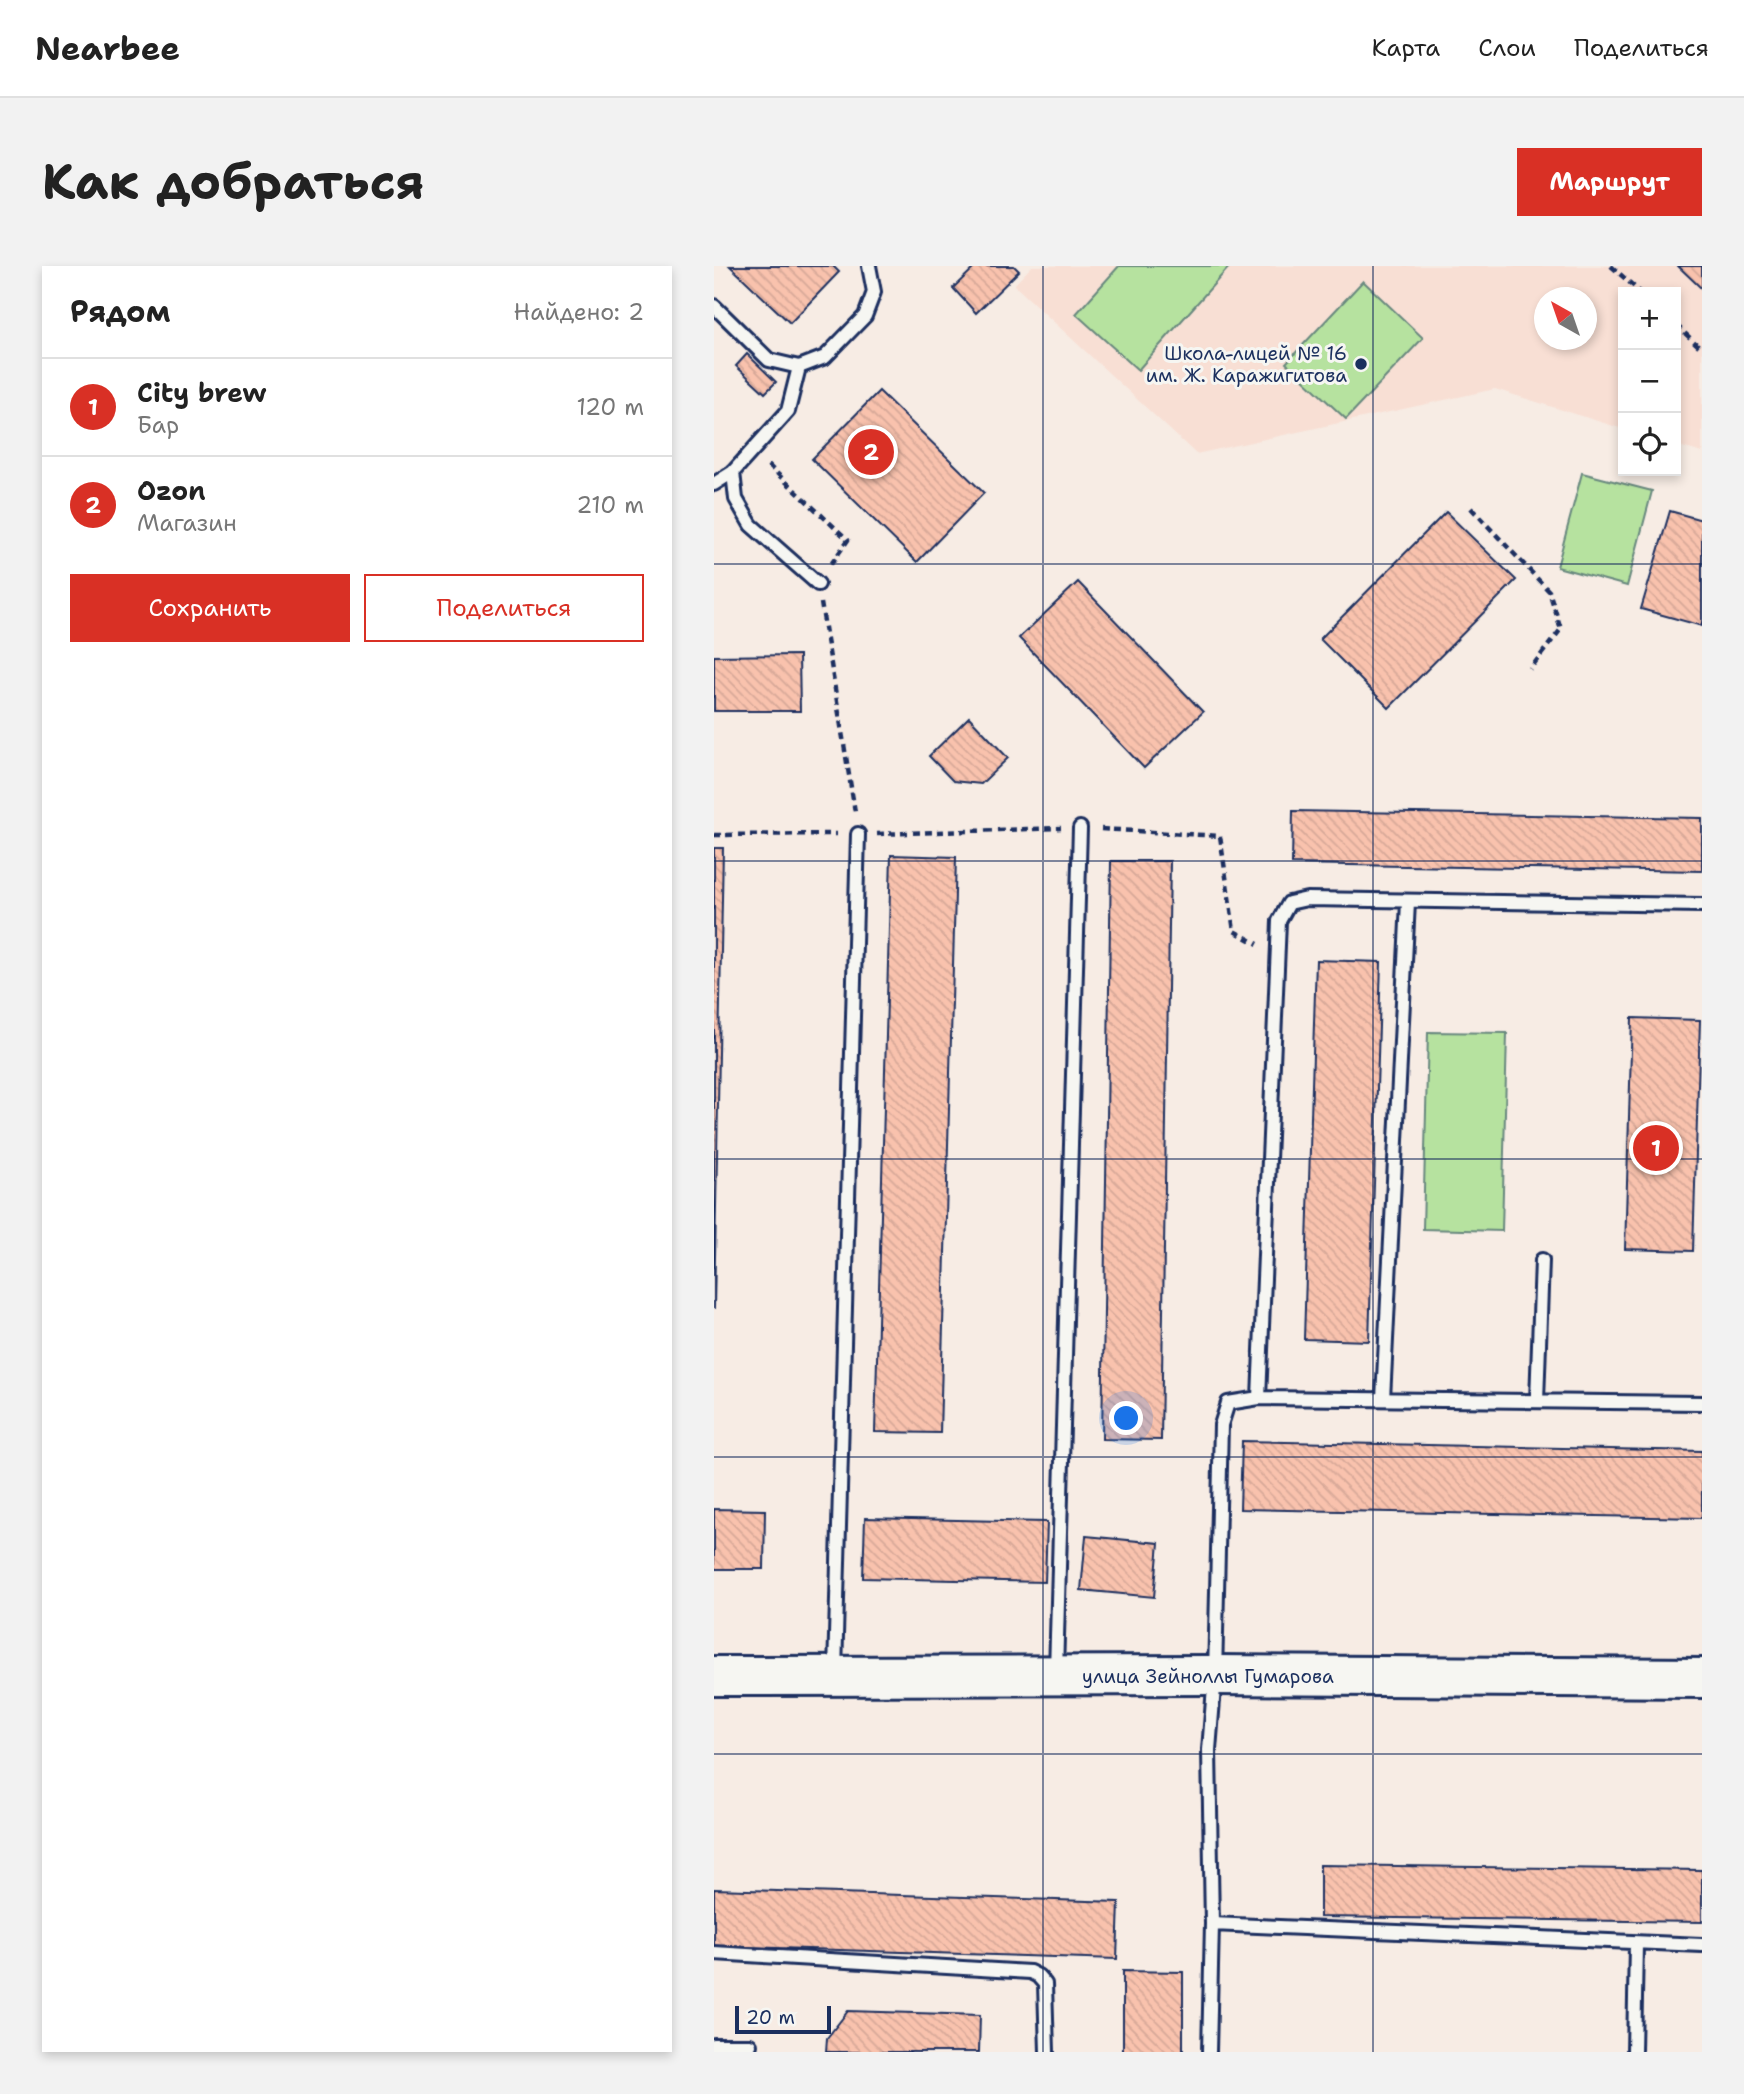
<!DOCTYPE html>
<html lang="ru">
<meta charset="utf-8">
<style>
body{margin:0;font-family:"Shantell Sans",sans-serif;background:#f2f2f2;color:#222}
.controls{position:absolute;right:21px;top:21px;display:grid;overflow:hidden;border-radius:0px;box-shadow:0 4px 10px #0003}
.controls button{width:63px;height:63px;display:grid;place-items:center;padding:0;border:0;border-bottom:2px solid #e0e0e0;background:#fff;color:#222;font:35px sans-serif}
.compass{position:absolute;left:820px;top:21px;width:63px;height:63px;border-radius:50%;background:#fff;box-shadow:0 4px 10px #0003;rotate:320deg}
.scale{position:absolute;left:21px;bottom:18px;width:96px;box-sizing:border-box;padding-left:7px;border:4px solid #1b2f5e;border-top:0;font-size:19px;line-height:24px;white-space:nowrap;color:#1b2f5e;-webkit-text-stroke:5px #f6f6f2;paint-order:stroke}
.you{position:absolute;left:413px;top:1153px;width:24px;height:24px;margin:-18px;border:5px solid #fff;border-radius:50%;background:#1a73e8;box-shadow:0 0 0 10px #1a73e833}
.badge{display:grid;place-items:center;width:46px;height:46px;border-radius:50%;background:#d93025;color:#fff;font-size:23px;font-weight:700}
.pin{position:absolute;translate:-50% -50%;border:4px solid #fff;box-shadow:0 2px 7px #0006}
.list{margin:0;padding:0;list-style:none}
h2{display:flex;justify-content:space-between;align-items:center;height:91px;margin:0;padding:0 28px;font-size:30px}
h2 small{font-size:23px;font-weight:400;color:#767676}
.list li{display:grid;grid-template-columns:46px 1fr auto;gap:21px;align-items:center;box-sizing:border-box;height:98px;padding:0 28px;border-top:2px solid #e0e0e0}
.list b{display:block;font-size:26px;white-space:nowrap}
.list p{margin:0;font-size:23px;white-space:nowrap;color:#767676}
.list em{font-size:23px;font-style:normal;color:#767676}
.actions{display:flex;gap:14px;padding:21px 28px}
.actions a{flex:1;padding:16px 0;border:2px solid #d93025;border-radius:0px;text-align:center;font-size:24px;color:#d93025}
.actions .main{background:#d93025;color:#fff}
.icon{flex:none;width:38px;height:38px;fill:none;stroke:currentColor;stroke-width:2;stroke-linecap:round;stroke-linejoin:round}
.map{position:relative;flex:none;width:988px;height:1786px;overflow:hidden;border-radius:0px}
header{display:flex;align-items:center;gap:42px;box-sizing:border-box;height:98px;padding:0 35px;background:#fff;border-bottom:2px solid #e0e0e0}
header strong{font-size:33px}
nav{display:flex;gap:38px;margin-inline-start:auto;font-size:24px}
.intro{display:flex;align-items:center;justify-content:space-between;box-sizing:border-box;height:168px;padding:0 42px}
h1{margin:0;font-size:49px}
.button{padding:18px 32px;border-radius:0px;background:#d93025;color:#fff;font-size:24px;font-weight:700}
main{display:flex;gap:42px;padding:0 42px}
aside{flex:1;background:#fff;border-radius:0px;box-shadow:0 4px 10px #0003}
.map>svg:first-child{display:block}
.built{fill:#f8dfd4;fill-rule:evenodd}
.garden{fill:#b6e29f;stroke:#68887e;stroke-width:2}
.building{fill:url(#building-back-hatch);stroke:#1b2f5e;stroke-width:2}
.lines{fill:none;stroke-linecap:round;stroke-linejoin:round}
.service-casing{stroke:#1b2f5e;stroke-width:18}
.primary-casing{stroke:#1b2f5e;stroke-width:44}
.path{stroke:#1b2f5e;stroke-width:4.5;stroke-dasharray:7 5;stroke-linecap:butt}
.service{stroke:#f6f6f2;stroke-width:12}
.primary{stroke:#f6f6f2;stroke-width:38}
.grid{fill:none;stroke:#1b2f5e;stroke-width:2;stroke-opacity:0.55}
.poi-dot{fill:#1b2f5e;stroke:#f6f6f2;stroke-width:2.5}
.labels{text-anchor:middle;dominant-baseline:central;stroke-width:6;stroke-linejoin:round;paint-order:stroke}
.poi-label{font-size:19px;fill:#1b2f5e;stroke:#f6f6f2;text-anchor:end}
.street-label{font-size:19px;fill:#1b2f5e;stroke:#f6f6f2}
</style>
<header>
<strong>Nearbee</strong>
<nav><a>Карта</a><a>Слои</a><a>Поделиться</a></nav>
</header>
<div class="intro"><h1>Как добраться</h1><a class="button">Маршрут</a></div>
<main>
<aside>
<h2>Рядом<small>Найдено: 2</small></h2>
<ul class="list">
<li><span class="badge">1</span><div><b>City brew</b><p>Бар</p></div><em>120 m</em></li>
<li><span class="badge">2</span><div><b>Ozon</b><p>Магазин</p></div><em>210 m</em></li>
</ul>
<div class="actions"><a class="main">Сохранить</a><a>Поделиться</a></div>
</aside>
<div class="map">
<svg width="988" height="1786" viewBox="0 0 988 1786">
<defs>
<pattern id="building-back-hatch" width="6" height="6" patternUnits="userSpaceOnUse" patternTransform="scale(1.75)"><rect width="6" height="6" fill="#f9c2ad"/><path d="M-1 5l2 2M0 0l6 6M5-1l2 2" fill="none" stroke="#d5a797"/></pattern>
</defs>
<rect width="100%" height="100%" fill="#f7ece4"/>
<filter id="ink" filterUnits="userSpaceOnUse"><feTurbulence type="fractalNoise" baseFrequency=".0143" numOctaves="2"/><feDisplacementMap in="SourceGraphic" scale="14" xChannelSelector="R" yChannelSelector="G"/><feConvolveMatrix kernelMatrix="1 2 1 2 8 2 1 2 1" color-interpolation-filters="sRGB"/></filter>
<g filter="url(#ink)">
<path class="built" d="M 318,0 L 988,0 L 988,187 L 962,179 L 962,26 L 909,26 L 909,163 L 781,123 L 482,188 L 300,19 ZM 830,32 L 872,32 L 872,74 L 830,74 Z"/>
<path class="garden" d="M 405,0 L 516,0 L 424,104 L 362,48 Z
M 649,15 L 709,72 L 632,153 L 572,97 Z
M 868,207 L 938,225 L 913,320 L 843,301 Z
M 714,766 L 793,767 L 788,965 L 709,963 Z"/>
<path class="building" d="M 16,0 L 119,0 L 125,6 L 76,57 Z
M 262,0 L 300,0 L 305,5 L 262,47 L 239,22 Z
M 964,0 L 988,0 L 988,23 Z
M 33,88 L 62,116 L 51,127 L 22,100 Z
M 165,125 L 270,227 L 203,296 L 98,193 Z
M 956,245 L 988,254 L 988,360 L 927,343 Z
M 732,246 L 802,314 L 675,442 L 606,373 Z
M 364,316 L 489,446 L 430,502 L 305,372 Z
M 85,389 L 86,445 L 0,445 L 0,390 Z
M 255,451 L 294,492 L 267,518 L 239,515 L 215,490 Z
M 579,545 L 988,552 L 988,605 L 578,598 Z
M 0,582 L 9,582 L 0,1043 Z
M 177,589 L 242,591 L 226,1167 L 161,1166 Z
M 397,595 L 456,595 L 447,1174 L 388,1173 Z
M 602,694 L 667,696 L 655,1075 L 590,1073 Z
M 918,752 L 986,754 L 979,985 L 911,983 Z
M 528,1175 L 988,1185 L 988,1252 L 526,1243 Z
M 0,1243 L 51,1244 L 50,1303 L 0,1303 Z
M 151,1252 L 333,1256 L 331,1316 L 149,1312 Z
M 372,1270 L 445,1277 L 440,1331 L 367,1324 Z
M 606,1599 L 988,1604 L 988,1656 L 606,1651 Z
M 0,1623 L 405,1636 L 403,1693 L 0,1680 Z
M 409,1705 L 469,1706 L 469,1786 L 409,1786 Z
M 134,1745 L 266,1749 L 265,1786 L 112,1786 L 113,1772 Z"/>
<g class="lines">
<g class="service-casing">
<path id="service" d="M 0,40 L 55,94 L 85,101
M 0,218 L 19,206
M 104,318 L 37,259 L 22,233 L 19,206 L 74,145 L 85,101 L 111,91 L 151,50 L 160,26 L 155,0
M 545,1132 L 565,655 L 575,637 L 593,633 L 988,639
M 669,1133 L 694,636
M 823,1135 L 828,994
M 988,1137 L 545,1132 L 514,1137 L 507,1159 L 501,1409 L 495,1484 L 498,1658 L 988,1679
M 121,1406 L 144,568
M 342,1406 L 366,562
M 0,1687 L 316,1706 L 324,1710 L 331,1718 L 333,1786
M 0,1779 L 36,1779
M 495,1786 L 498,1658
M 920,1786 L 922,1678"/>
</g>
<g class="primary-casing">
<path id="primary" d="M 0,1410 L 501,1409 L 988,1412"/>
</g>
<path class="path" d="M 897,0 L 926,26
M 962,59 L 988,83
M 54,199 L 134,274 L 115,301
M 757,242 L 835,325 L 847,363 L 816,403
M 107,337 L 141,546
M 387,563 L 506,570 L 520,665 L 544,678
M 163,568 L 347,562
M 0,569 L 123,568"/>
<use href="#service" class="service"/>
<use href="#primary" class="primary"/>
</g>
</g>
<path class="grid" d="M 329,0 L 329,1786M 659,0 L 659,1786M 0,298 L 988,298M 0,595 L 988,595M 0,893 L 988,893M 0,1191 L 988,1191M 0,1488 L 988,1488"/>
<circle class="poi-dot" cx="647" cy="98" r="7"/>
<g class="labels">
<g class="poi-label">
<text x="633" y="87">Школа-лицей № 16<tspan x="633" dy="22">им. Ж. Каражигитова</tspan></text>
</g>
<g class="street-label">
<text x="494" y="1410">улица Зейноллы Гумарова</text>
</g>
</g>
</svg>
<div class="controls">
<button>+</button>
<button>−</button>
<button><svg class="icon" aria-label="locate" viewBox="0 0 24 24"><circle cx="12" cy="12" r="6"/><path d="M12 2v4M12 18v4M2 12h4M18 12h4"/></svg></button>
</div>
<svg class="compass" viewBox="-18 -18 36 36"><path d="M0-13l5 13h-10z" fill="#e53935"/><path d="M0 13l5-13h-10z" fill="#767676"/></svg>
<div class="scale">20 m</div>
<div class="you"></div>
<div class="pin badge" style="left:942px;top:882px">1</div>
<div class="pin badge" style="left:157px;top:186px">2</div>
</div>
</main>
